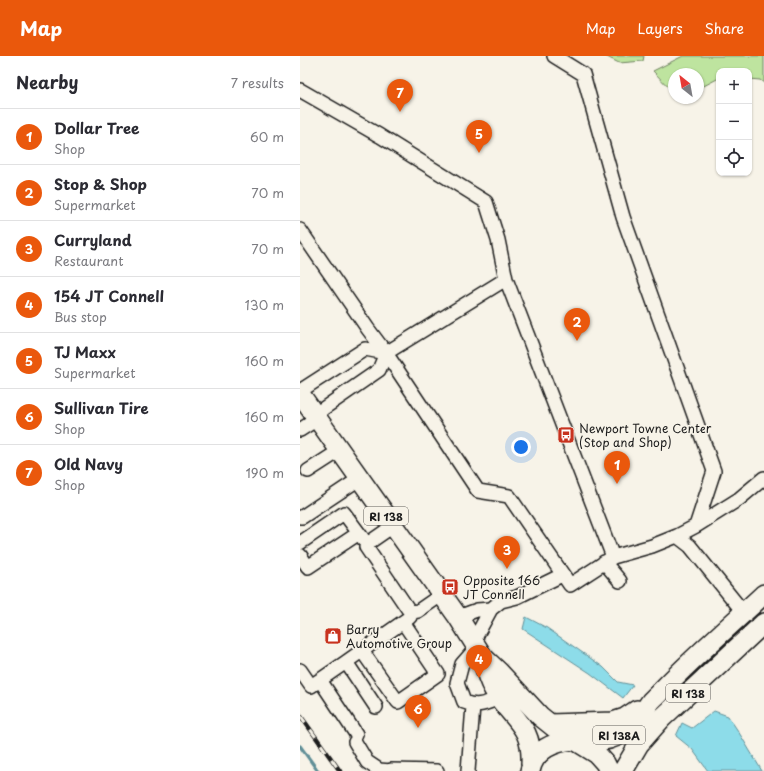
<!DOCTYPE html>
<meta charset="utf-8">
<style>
body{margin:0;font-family:"Playpen Sans",sans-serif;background:#f2f2f3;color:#2b2b33}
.controls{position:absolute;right:12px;top:12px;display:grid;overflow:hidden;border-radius:8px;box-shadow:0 1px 3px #0004}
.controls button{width:36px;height:36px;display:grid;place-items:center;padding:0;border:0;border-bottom:1px solid #e1e1e2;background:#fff;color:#2b2b33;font:20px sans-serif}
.compass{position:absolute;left:368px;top:12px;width:36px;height:36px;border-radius:50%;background:#fff;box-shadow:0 1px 3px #0004;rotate:329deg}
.you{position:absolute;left:221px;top:391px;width:14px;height:14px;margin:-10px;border:3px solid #fff;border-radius:50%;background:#1a73e8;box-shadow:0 0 0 6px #1a73e833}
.badge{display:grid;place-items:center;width:26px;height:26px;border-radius:50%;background:#ea580c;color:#fff;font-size:13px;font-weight:700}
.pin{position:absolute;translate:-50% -33px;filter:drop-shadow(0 1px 2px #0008)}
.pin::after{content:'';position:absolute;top:21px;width:14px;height:12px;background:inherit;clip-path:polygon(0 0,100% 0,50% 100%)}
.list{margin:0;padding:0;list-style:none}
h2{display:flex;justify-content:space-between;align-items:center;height:52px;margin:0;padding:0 16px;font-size:17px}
h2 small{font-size:13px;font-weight:400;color:#7c7c81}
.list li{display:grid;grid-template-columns:26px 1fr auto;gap:12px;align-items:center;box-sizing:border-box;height:56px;padding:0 16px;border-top:1px solid #e1e1e2}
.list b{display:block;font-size:15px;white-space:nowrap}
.list p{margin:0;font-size:13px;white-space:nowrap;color:#7c7c81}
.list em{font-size:13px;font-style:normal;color:#7c7c81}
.icon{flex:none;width:22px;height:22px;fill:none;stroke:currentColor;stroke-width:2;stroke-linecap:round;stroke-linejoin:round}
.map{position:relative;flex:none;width:464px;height:715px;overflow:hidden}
header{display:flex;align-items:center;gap:24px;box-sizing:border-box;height:56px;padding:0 20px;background:#ea580c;color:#fff}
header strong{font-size:19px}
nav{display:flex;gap:22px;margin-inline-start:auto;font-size:14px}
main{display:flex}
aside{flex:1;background:#fff}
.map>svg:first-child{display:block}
.green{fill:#bee49f;stroke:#6d805e}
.water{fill:#8ddce9;stroke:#608f97}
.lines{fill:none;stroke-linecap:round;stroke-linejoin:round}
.stream{stroke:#608f97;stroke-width:3.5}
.minor-casing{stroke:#1c1c1c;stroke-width:16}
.highway-casing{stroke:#1c1c1c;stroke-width:22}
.minor{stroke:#f7f3e8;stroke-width:13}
.highway{stroke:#f7f3e8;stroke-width:19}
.rail-casing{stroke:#1c1c1c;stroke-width:4.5}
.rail{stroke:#f7f3e8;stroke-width:3;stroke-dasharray:9;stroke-linecap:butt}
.labels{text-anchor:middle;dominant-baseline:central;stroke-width:3.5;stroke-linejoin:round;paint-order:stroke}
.shield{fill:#f7f3e8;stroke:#5e5c59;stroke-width:1}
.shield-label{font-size:11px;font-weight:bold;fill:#1c1c1c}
.poi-label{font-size:12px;fill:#1c1c1c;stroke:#f7f3e8;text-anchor:start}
</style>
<header>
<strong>Map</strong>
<nav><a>Map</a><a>Layers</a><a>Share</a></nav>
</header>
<main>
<aside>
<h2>Nearby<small>7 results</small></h2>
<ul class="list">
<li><span class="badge">1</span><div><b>Dollar Tree</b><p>Shop</p></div><em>60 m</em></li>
<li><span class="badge">2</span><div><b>Stop &amp; Shop</b><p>Supermarket</p></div><em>70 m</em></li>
<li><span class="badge">3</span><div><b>Curryland</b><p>Restaurant</p></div><em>70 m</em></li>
<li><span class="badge">4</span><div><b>154 JT Connell</b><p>Bus stop</p></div><em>130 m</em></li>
<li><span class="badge">5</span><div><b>TJ Maxx</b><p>Supermarket</p></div><em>160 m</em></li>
<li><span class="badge">6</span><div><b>Sullivan Tire</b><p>Shop</p></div><em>160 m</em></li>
<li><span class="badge">7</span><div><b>Old Navy</b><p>Shop</p></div><em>190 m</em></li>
</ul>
</aside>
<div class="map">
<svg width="464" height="715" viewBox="0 0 464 715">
<rect width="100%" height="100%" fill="#f7f3e8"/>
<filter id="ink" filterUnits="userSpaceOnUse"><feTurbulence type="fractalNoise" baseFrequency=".025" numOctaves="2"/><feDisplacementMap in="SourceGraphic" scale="8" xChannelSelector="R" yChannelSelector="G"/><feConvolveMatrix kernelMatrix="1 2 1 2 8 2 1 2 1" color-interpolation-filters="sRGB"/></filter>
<g filter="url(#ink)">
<path class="green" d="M 305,0 L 344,0 L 343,5 L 319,7 Z
M 383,0 L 464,0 L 464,27 L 460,24 L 449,23 L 449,15 L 419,15 L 419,22 L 398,33 L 398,18 L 374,18 L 374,37 L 353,15 Z"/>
<path class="water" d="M 226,561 L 247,572 L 303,611 L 318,626 L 333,629 L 323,642 L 290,617 L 223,573 Z
M 414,655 L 428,660 L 438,675 L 462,715 L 408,715 L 392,693 L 376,680 L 382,667 L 392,672 Z"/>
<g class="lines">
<path class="stream" d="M 0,690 L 18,715"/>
<g class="minor-casing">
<path id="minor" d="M 254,0 L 283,18 L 323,161 L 414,415 L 396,470 L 377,480
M 0,34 L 80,80 L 186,146 L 198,184 L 206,223 L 313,501
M 0,174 L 68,273 L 86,297 L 178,435 L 209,440 L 270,529 L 313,501 L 352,490 L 377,480 L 390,490 L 444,557
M 0,335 L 65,293 L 86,297
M 14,359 L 79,314 L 86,297 L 206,223
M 0,374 L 17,363
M 8,415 L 39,395
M 0,461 L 2,461 L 59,423
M 93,470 L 67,488 L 66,491 L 108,553 L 112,556 L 118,555 L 141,539
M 396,470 L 439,443 L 464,422
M 0,487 L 44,457 L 67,488
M 0,499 L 8,511 L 59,477
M 304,506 L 320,525
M 158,561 L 177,554 L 191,553
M 173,586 L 191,553 L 201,545 L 217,541 L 262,519
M 177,591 L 162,608 L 157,627 L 164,646 C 178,652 186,647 200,642
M 62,595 L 98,646 L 138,618 L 103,566
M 46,606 L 110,561
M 0,614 L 11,630 L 20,624 L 56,678
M 20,624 L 46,606 L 76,651
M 55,686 L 67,706 L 79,714 L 91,715
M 91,714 L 137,715
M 168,715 L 173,650"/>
</g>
<g class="highway-casing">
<path id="highway" d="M 0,338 L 158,561 L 183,601 L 199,616 L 240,660 L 255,672 L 297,698 L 305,707 L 309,715
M 183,602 C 185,613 188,624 194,634 C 212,664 233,669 231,708
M 250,668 L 313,666 L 325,662 L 337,654
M 230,715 C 234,694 253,686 273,684 C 280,684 287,686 294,685 C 304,685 315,682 323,677 C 337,669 342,657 351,645 C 356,640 361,635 366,630 C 397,598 431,569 464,538
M 323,715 L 339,688 L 362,662 L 464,567"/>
</g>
<use href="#minor" class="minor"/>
<use href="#highway" class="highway"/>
<g class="rail-casing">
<path id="rail" d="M 0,659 L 40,715"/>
</g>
<use href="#rail" class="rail"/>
</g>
</g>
<defs>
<g id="bus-square" transform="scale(0.9)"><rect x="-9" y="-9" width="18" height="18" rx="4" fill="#c8321e" stroke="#f7f3e8"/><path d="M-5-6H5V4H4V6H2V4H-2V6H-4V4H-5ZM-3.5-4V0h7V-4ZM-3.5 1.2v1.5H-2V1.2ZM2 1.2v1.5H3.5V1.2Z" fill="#fff"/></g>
<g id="shop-square" transform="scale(0.9)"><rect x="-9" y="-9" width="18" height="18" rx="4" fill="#c8321e" stroke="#f7f3e8"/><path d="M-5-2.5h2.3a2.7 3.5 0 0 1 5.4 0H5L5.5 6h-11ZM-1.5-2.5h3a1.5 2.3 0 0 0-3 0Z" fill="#fff"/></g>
</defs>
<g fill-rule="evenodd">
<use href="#bus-square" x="266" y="379"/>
<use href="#bus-square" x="150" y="531"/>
<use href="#shop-square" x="33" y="580"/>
</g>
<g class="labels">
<g class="shield">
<rect x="64" y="451" width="44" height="18" rx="3"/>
<rect x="366" y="628" width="44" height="18" rx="3"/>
<rect x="293" y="670" width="52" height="18" rx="3"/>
</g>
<g class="shield-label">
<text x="86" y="460">RI 138</text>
<text x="388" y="637">RI 138</text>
<text x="319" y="679">RI 138A</text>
</g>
<g class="poi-label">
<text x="279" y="372">Newport Towne Center<tspan x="279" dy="14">(Stop and Shop)</tspan></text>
<text x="163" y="524">Opposite 166<tspan x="163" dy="14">JT Connell</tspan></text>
<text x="46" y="573">Barry<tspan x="46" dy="14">Automotive Group</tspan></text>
</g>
</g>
</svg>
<div class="controls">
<button>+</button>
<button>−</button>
<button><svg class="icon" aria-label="locate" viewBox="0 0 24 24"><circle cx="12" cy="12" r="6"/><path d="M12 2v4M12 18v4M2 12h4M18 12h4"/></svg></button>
</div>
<svg class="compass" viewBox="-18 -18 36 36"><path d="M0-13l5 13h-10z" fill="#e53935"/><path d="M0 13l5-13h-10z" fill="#7c7c81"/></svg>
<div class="you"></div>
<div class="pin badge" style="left:317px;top:428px">1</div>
<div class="pin badge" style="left:277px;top:285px">2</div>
<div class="pin badge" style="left:207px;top:513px">3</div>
<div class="pin badge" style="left:179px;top:622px">4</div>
<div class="pin badge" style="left:179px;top:97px">5</div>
<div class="pin badge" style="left:118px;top:672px">6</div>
<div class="pin badge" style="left:100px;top:56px">7</div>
</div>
</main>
